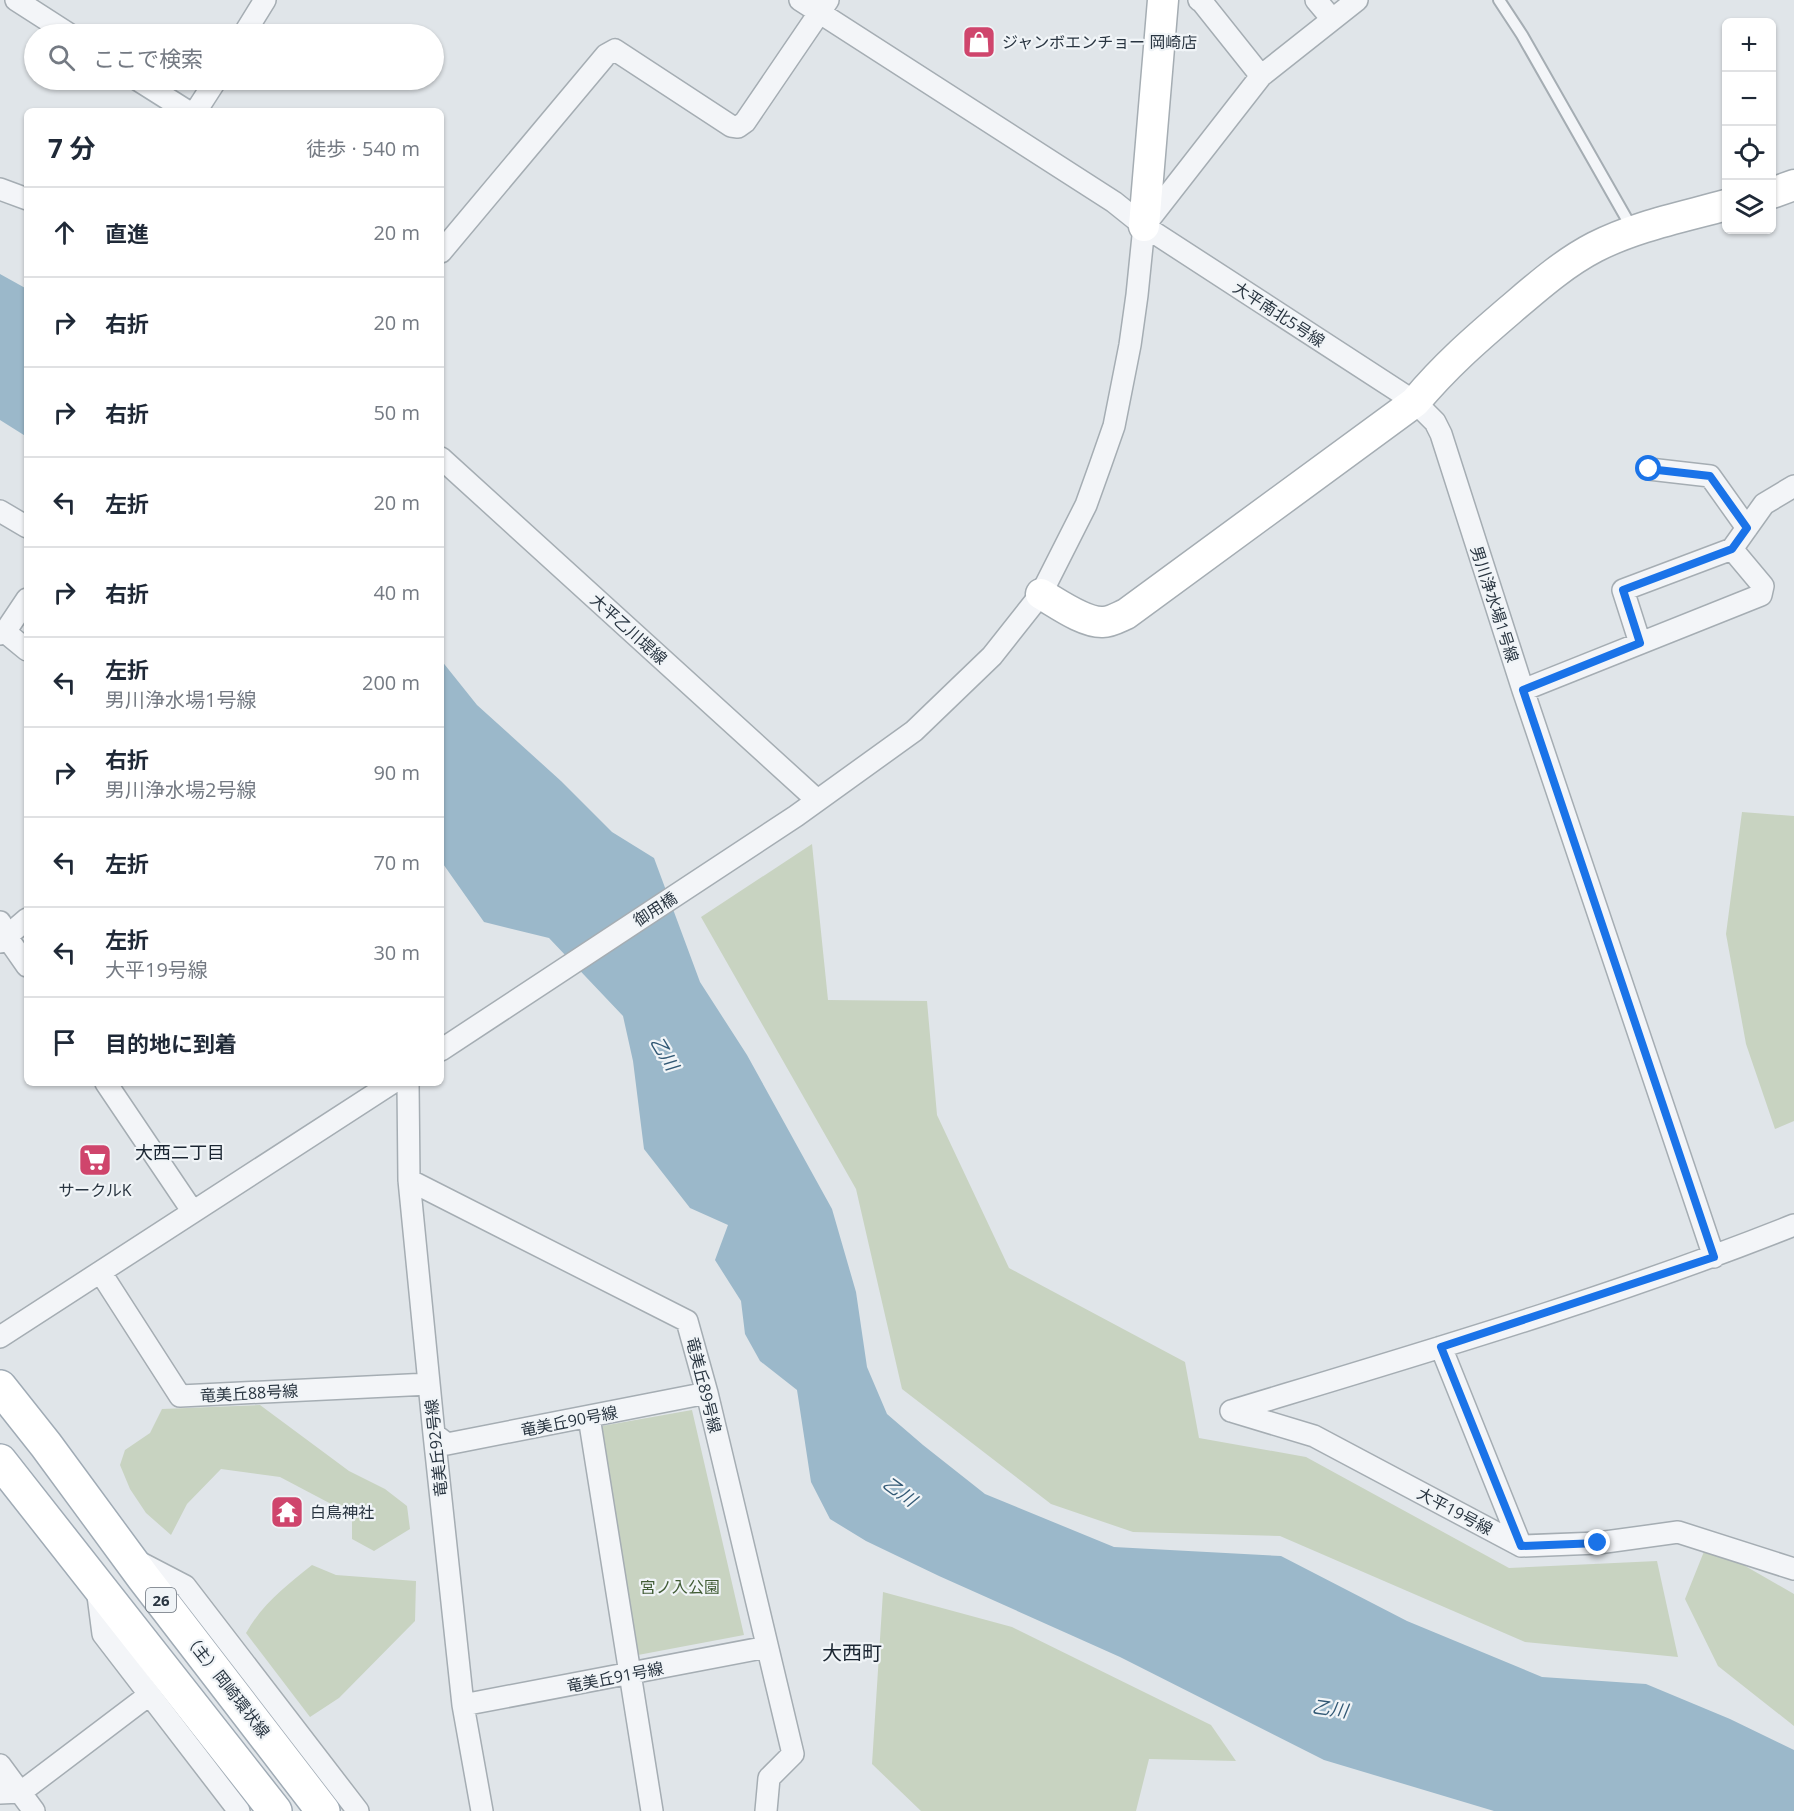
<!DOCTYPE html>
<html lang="ja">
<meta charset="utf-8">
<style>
body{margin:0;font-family:"Open Sans","Noto Sans JP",sans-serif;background:#f2f2f3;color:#1f2937}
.controls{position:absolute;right:18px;top:18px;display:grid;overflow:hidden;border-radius:9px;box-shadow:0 2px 4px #0004}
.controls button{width:54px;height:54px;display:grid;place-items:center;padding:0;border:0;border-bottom:2px solid #e0e1e3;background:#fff;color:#1f2937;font:30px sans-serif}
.stop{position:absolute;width:18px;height:18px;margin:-14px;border:4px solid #1a73e8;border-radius:50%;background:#fff}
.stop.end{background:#1a73e8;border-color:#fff;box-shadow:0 2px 6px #0008}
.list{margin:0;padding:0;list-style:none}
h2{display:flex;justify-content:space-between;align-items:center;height:78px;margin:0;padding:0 24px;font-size:26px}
h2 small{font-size:20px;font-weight:400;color:#747a83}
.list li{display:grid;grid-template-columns:39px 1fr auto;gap:18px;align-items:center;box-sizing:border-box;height:90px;padding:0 24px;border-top:2px solid #e0e1e3}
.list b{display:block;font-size:22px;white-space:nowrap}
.list p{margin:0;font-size:20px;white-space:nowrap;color:#747a83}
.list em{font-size:20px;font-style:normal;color:#747a83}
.icon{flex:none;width:33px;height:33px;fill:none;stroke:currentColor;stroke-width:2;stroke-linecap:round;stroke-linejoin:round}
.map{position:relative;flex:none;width:1794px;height:1811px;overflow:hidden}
.search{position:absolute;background:#fff;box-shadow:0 2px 4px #0004;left:24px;top:24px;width:420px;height:66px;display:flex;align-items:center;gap:15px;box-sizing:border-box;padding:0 21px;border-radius:33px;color:#747a83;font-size:22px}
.panel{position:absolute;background:#fff;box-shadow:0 2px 4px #0004;left:24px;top:108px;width:420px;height:978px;border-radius:9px}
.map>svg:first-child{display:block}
.green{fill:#c8d3c1}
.water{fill:#9bb8ca}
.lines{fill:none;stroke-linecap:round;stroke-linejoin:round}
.lane-casing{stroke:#a5adb3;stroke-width:14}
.street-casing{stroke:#a5adb3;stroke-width:24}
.secondary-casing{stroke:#a5adb3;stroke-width:33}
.primary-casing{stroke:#a0abb5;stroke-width:36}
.lane{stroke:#f3f5f8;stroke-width:10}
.street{stroke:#f3f5f8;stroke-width:21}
.secondary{stroke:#fff;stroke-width:30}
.primary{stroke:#fff;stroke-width:33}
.route{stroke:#1a73e8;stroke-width:8}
.labels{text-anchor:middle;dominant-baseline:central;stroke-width:4.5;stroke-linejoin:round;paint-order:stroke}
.shield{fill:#f0f4f7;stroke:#656e78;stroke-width:1.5}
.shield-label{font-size:15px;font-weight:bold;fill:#293541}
.poi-label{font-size:16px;fill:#293541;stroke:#f0f4f7;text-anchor:start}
.street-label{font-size:16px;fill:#293541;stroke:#f0f4f7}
.park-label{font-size:16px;fill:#425d36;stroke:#f0f4f7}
.water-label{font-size:18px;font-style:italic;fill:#325975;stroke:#f0f4f7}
.neighbourhood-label{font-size:18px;fill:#1b2632;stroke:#f0f4f7}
.quarter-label{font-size:20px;fill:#1b2632;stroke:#f0f4f7}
</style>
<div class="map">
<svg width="1794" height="1811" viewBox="0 0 1794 1811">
<rect width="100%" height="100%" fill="#e0e5e9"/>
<path class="green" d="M 1742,812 L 1794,816 L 1794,1121 L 1775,1129 L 1746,1044 L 1726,934 Z
M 812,844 L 828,1000 L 927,1001 L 937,1115 L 1009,1268 L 1185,1362 L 1199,1438 L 1306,1457 L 1509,1568 L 1657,1561 L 1678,1657 L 1525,1642 L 1280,1536 L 1133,1532 L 1051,1504 L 902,1389 L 856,1189 L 701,917 Z
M 260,1405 L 349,1471 L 385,1489 L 407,1506 L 410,1529 L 374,1551 L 352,1539 L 352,1515 L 280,1477 L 221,1469 L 187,1504 L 171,1535 L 146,1513 L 130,1489 L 120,1465 L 125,1450 L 150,1433 L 162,1409 Z
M 692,1410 L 744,1635 L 638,1655 L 602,1426 Z
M 1707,1544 L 1794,1594 L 1794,1726 L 1718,1666 L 1685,1599 Z
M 312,1565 L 336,1575 L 416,1581 L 415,1621 L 339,1698 L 310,1717 L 246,1633 C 263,1603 286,1586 312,1565 Z
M 883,1592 L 1012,1627 L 1211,1725 L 1236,1761 L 1149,1759 L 1136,1811 L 921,1811 L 872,1764 Z"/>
<path class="water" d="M 0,274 L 27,289 L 27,437 L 0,420 Z
M 441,660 L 477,705 L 561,781 L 612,832 L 654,858 L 700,982 L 747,1055 L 832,1209 L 856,1292 L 867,1367 L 887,1414 L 923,1445 L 985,1494 L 1114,1547 L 1281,1556 L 1407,1621 L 1542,1677 L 1646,1684 L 1730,1719 L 1794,1750 L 1794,1811 L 1494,1811 L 1324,1760 L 1120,1657 L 939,1576 L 866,1541 L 830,1519 L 811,1482 L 797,1390 L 760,1361 L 745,1334 L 741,1301 L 715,1260 L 728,1225 L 690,1208 L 644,1149 L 633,1061 L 623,1016 L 549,938 L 484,922 L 441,861 Z"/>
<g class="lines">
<g class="lane-casing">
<path id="lane" d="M 1499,0 L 1522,35 L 1633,230"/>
</g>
<g class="street-casing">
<path id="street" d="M 16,0 L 69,34
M 800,0 L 1114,202 L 1144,226 L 1415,402 L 1435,422 L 1441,434 L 1523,690 L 1714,1257
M 1199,0 L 1202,2 L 1261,76
M 1316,0 L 1332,19
M 244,34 L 265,0
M 138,80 L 187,111
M 196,111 L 216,80
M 0,189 L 27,199
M 441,252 L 606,55 L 615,50 L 731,126 L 738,127 L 745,122 L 828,0
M 441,458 L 817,800
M 1649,469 L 1710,476 L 1747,528
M 0,511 L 27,527
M 5,632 L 27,650
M 0,634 L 5,632 L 27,599
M 1640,643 L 1623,590 L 1732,549 L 1764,504 L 1794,486
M 1523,690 L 1761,595 L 1763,586 L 1732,549
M 0,922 L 6,936 L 27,966
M 0,942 L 27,919
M 441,1050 L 796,816 L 914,731 L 992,656 L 1041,594 L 1086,505 L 1100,466 L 1114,426 L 1130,345 L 1137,295 L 1144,226 L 1261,76 L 1357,0
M 106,1083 L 193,1212
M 408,1083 L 409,1180 L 434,1434 L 463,1705 L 482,1811
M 409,1180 L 687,1321 L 707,1393 L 793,1754 L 769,1778 L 766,1811
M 101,1273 L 180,1396 L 429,1384
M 0,1337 L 392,1083
M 1441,1347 L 1521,1546
M 1231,1411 L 1314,1436 L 1521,1546 L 1598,1543 L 1678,1532 L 1794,1569
M 1231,1411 C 1419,1354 1611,1298 1794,1225
M 589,1417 L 652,1811
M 434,1434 L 447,1444 L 707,1393
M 137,1561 L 185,1586 L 358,1811
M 97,1588 L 103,1634 L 239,1811
M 463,1705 L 767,1647
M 0,1765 L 34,1811
M 0,1793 L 21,1792 L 149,1695"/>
</g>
<g class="secondary-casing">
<path id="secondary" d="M 1772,193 L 1794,185
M 1144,226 L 1163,0
M 1041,594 C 1057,603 1084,623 1103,622 C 1111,622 1119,617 1126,614 L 1415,402 C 1445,366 1475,340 1510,310 C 1537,287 1564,263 1595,247 C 1636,226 1683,217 1726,205"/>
</g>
<g class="primary-casing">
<path id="primary" d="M 0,1387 L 46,1445 L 143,1577 L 323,1811
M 0,1461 L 275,1811"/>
</g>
<use href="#lane" class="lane"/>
<use href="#street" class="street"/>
<use href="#secondary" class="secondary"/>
<use href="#primary" class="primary"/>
</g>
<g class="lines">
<path class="route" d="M 1598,1543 L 1521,1546 L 1441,1347 L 1714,1257 L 1523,690 L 1640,643 L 1623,590 L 1732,549 L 1747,528 L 1710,476 L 1649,469"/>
</g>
<defs>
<g id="shop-square" transform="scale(1.725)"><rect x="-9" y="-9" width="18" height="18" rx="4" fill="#cf456c" stroke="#f0f4f7"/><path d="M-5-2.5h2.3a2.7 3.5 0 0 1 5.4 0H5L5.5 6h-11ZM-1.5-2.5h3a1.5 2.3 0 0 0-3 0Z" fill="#fff"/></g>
<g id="supermarket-square" transform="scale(1.725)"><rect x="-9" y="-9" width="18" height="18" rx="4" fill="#cf456c" stroke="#f0f4f7"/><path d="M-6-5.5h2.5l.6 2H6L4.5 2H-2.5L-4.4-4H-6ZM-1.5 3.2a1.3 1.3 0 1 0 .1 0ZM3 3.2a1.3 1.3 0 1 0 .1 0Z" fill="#fff"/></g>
<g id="temple-square" transform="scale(1.725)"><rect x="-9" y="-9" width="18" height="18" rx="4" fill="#cf456c" stroke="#f0f4f7"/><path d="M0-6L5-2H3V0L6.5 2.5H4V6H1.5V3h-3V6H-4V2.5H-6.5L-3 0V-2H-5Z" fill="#fff"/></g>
</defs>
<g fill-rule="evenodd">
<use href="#shop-square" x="979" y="42"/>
<use href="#supermarket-square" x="95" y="1160"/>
<use href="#temple-square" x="287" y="1512"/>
</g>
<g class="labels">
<rect class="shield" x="146" y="1588" width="30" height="24" rx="4.5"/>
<g class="shield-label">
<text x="161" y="1600">26</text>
</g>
<g class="poi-label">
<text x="1002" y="42">ジャンボエンチョー 岡崎店</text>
<text x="95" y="1190" text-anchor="middle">サークルK</text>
<text x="310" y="1512">白鳥神社</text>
</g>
<g class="street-label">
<text transform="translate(1279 314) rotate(33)">大平南北5号線</text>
<text transform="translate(1495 604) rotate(72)">男川浄水場1号線</text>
<text transform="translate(629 629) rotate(42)">大平乙川堤線</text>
<text transform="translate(655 909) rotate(-33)">御用橋</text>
<text transform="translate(704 1385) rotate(76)">竜美丘89号線</text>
<text transform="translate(249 1393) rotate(-3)">竜美丘88号線</text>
<text transform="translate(569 1421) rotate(-11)">竜美丘90号線</text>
<text transform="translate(436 1448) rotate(-96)">竜美丘92号線</text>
<text transform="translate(1455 1511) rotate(28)">大平19号線</text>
<text transform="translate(615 1677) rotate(-11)">竜美丘91号線</text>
<text transform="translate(227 1685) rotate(52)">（主）岡崎環状線</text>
</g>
<g class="park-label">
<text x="680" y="1587">宮ノ入公園</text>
</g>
<g class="water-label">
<text transform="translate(665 1053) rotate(59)">乙川</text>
<text transform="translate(900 1491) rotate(36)">乙川</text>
<text transform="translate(1330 1708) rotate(8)">乙川</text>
</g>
<g class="neighbourhood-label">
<text x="180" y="1152">大西二丁目</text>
</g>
<g class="quarter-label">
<text x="852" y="1652">大西町</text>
</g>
</g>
</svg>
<div class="controls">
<button>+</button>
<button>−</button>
<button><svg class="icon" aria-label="locate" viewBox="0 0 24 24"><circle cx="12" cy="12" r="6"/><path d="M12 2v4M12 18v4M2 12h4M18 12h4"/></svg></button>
<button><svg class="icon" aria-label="layers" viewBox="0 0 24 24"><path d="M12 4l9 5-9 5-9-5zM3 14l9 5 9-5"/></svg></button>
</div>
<div class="stop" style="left:1649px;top:469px"></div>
<div class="stop end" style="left:1598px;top:1543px"></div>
<div class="search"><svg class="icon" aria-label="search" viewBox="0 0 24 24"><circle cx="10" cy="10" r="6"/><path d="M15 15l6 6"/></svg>ここで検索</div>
<section class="panel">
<h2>7 分<small>徒歩 · 540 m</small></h2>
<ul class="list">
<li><svg class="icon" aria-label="ahead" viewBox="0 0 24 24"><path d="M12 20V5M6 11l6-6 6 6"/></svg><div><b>直進</b></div><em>20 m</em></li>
<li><svg class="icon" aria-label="right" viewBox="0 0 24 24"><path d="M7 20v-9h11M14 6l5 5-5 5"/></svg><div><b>右折</b></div><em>20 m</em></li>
<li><svg class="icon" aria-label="right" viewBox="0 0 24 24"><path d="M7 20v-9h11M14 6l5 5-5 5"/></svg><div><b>右折</b></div><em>50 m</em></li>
<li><svg class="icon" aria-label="left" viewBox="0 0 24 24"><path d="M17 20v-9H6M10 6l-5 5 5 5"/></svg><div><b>左折</b></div><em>20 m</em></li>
<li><svg class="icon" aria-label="right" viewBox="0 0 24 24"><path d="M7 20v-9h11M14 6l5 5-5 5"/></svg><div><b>右折</b></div><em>40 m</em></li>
<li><svg class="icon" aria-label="left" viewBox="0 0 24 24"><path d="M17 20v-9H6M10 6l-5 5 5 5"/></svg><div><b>左折</b><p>男川浄水場1号線</p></div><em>200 m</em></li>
<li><svg class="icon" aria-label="right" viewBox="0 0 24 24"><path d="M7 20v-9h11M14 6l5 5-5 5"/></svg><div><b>右折</b><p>男川浄水場2号線</p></div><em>90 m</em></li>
<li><svg class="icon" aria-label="left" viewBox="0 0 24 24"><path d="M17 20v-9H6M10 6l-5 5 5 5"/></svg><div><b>左折</b></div><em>70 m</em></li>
<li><svg class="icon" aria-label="left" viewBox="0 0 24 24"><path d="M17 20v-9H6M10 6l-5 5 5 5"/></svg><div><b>左折</b><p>大平19号線</p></div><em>30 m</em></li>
<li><svg class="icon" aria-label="arrive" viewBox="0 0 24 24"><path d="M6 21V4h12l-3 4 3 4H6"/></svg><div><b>目的地に到着</b></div></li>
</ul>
</section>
</div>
